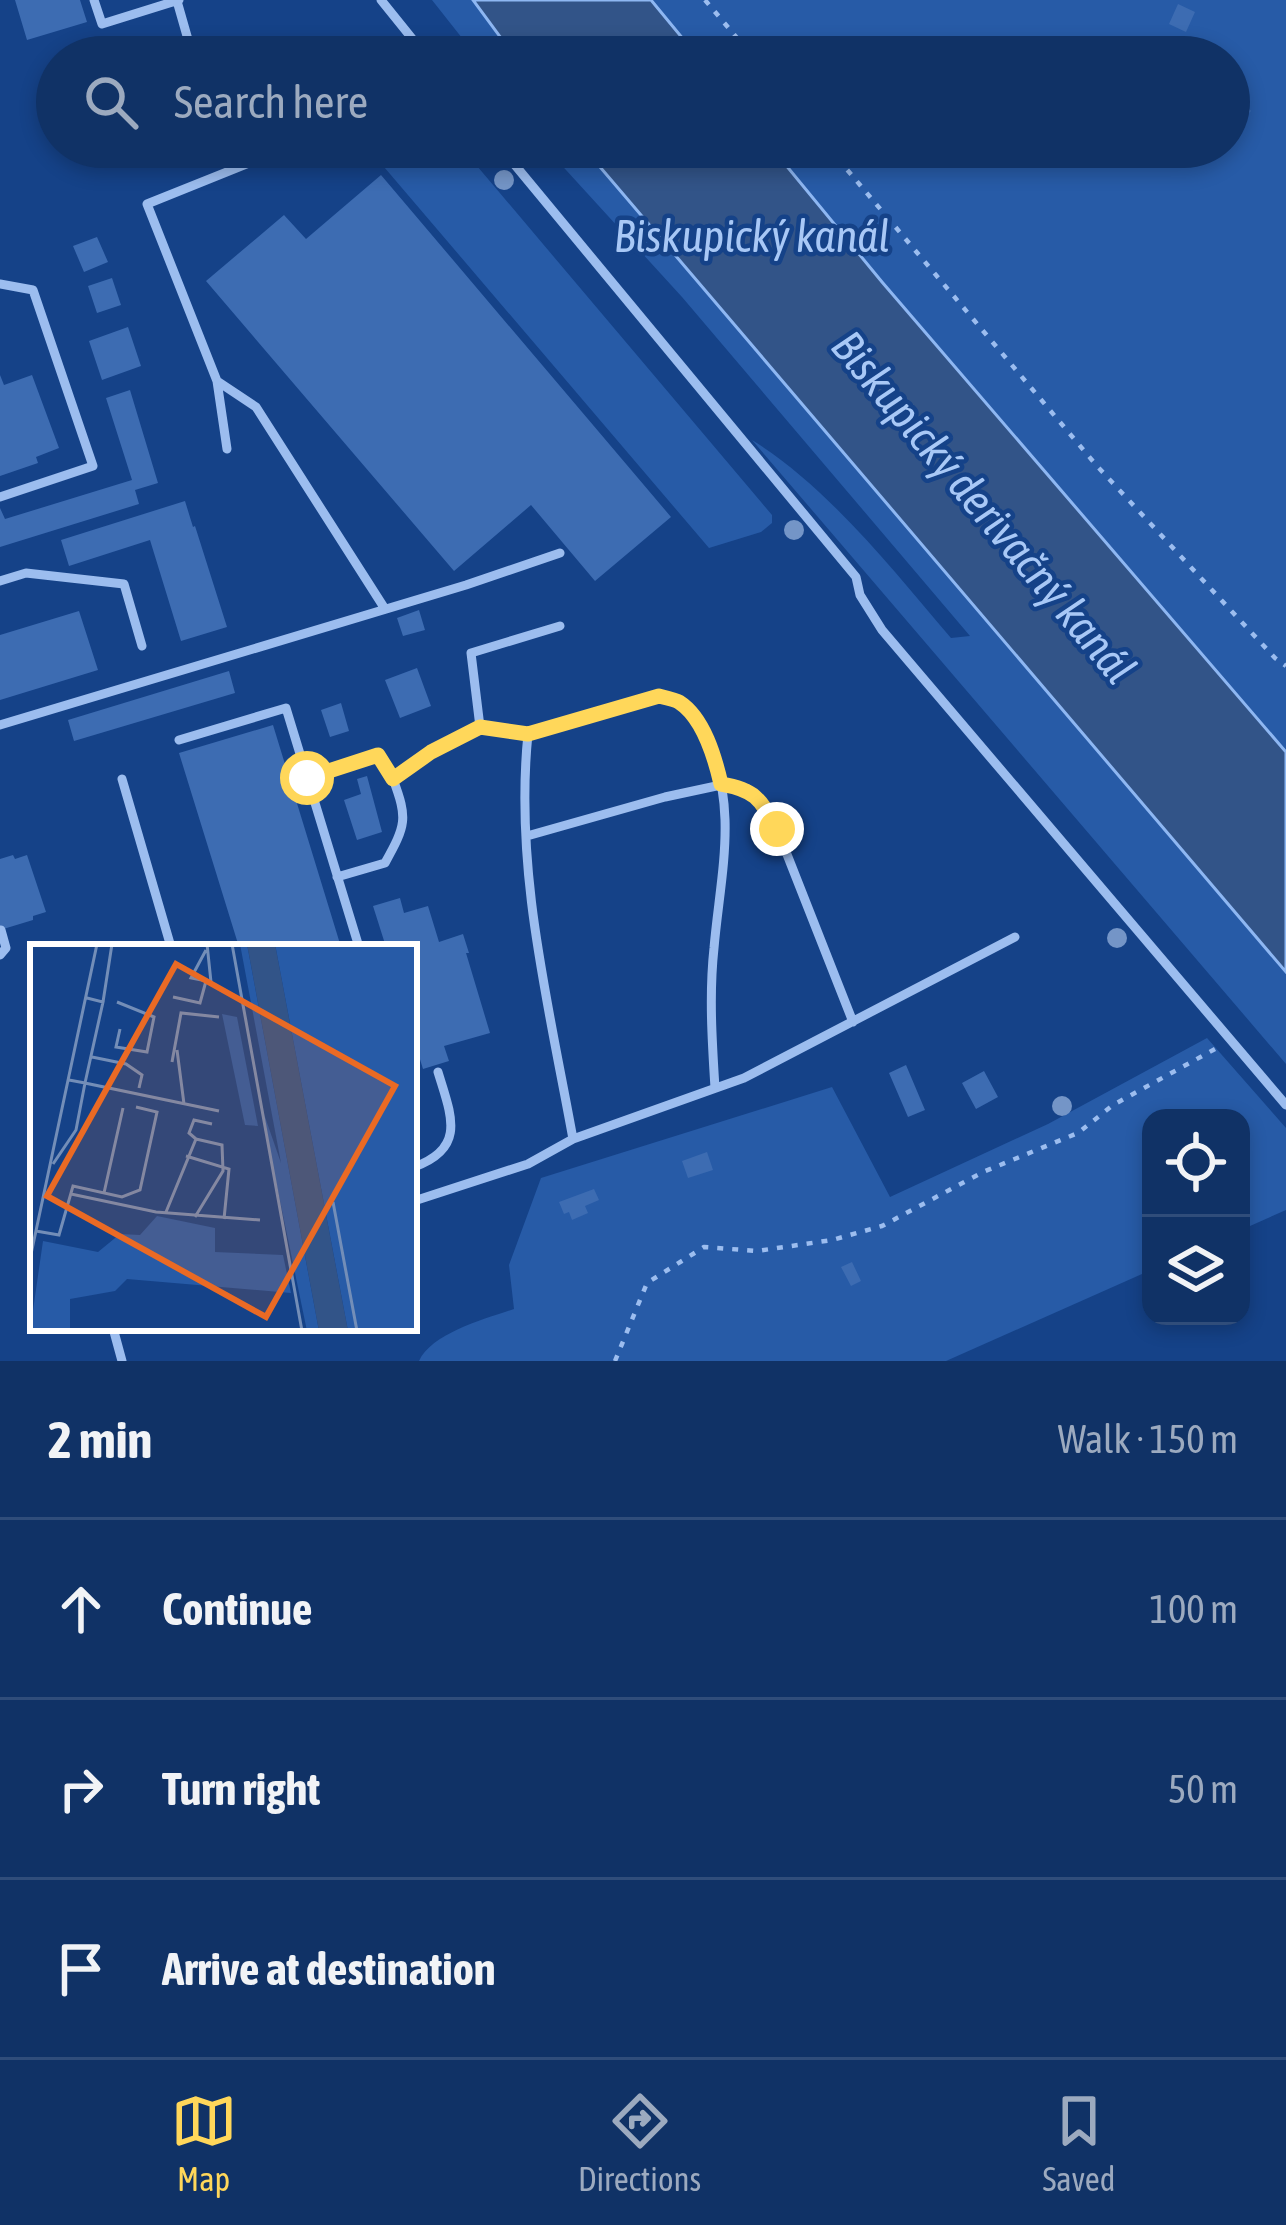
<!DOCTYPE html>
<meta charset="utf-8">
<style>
body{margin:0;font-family:"Asap Condensed",sans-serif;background:#193a6c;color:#f1f3f6}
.controls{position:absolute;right:36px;bottom:36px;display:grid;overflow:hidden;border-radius:24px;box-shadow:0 6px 18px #0003}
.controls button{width:108px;height:108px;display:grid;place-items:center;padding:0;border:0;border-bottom:3px solid #304d7a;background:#103266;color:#f1f3f6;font:60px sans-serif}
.stop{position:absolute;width:36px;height:36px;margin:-27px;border:9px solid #ffd75a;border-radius:50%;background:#fff}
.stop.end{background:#ffd75a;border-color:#fff;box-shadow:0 3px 12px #0008}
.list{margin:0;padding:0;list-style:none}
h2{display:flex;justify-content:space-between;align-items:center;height:156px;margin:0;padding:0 48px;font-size:51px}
h2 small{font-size:39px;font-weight:400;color:#9caabf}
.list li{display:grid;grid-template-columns:78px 1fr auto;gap:36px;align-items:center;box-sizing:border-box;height:180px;padding:0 48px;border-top:3px solid #304d7a}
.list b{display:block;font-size:45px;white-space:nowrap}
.list em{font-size:39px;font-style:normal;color:#9caabf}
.icon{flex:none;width:66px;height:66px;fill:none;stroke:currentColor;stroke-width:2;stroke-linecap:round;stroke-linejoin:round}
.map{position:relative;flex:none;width:1286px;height:1361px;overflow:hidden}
.search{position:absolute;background:#103266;box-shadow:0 6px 18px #0003;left:36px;right:36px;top:36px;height:132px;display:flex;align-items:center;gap:30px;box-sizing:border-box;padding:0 42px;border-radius:66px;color:#9caabf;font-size:45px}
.sheet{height:696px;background:#103266}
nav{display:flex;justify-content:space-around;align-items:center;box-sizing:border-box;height:168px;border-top:3px solid #304d7a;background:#103266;font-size:33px;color:#9caabf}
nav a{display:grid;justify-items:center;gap:6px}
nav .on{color:#ffd75a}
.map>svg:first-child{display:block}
.green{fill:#275ba7}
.water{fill:#325488;stroke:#8eb7f2;stroke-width:3}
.building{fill:#3d6cb2}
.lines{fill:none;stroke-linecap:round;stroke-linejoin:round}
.path{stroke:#9cbdef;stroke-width:4.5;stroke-dasharray:6 9;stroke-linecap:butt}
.lane{stroke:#9cbdef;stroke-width:9}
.tree{fill:#7495c7}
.route{stroke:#ffd75a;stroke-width:15}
.labels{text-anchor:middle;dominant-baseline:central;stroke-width:9;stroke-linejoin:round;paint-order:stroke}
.water-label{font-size:45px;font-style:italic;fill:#a8c8f6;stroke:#154288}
.inset-road{fill:none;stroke:#738eb8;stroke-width:3}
.view{fill:#ea6a24;fill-opacity:0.15;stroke:#ea6a24;stroke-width:6}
.inset-edge{fill:none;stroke:#fff;stroke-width:6}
</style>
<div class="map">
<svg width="1286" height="1361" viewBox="0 0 1286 1361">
<rect width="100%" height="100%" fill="#154288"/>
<path class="green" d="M 432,0 L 473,0 L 515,57 L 477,57 Z
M 651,0 L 1286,0 L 1286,752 L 882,282 L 771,147 L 1229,147 L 1229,57 L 698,57 Z
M 367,147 L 461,147 L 772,515 L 772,523 L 761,532 L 709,548 Z
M 545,147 L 583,147 L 1286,972 L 1286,1064 L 752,440 C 828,487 893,570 951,638 L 970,636 L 682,297 Z
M 1207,1038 L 1286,1128 L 1286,1210 L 1241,1230 L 1241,1118 L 1151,1118 L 1151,1270 L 946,1361 L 419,1361 C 432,1333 485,1319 514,1309 L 509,1265 L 541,1178 L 832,1087 L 890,1197 L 1048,1124 Z"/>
<path class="water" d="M 473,0 L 651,0 L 698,57 L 515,57 Z
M 583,147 L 771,147 L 882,282 L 1286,752 L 1286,972 Z"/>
<path class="building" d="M 15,0 L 80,0 L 87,22 L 27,40 Z
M 1178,4 L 1195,12 L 1186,32 L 1169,24 Z
M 1229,89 L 1251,111 L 1229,132 Z
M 381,175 L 671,517 L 595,581 L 531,505 L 454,571 L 206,281 L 284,215 L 306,239 Z
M 97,237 L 108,262 L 84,272 L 73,246 Z
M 112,278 L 121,305 L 97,313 L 88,286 Z
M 128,327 L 141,366 L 102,380 L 89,341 Z
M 0,375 L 4,385 L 32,375 L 59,448 L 36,457 L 38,463 L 0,476 Z
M 130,390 L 158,483 L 135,490 L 139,504 L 0,547 L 0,508 L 5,519 L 132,480 L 106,398 Z
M 185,501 L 193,527 L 195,526 L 227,627 L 181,641 L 150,540 L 69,566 L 61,540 Z
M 419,610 L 425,630 L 403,636 L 397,618 Z
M 79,611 L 98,670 L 0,700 L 0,635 Z
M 417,668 L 431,706 L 400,718 L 385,680 Z
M 229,671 L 235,693 L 74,741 L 68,720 Z
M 341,703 L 349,731 L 330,737 L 321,710 Z
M 273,725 L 341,947 L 239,947 L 179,753 Z
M 367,776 L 382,832 L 357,840 L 344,800 L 361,794 L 357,779 Z
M 13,855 L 15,859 L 27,855 L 46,912 L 33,916 L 33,920 L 0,930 L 0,859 Z
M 400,898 L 404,913 L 428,906 L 439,942 L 463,934 L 469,953 L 466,953 L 490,1033 L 444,1046 L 449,1061 L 423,1069 L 414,1040 L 414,947 L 386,947 L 373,906 Z
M 906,1065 L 925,1110 L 908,1117 L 889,1073 Z
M 984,1071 L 998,1097 L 976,1109 L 962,1083 Z
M 707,1152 L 713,1170 L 688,1178 L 682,1161 Z
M 594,1189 L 599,1200 L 585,1206 L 588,1213 L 572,1220 L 569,1212 L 564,1214 L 559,1202 Z
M 852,1262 L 861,1281 L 851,1286 L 841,1267 Z"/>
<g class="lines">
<path class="path" d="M 705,0 L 753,57
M 828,147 L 1097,466 L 1275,658 L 1286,666
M 615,1361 L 647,1283 L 704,1247 L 757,1251 L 832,1240 L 882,1226 L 983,1172 L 1078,1133 L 1113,1105 L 1215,1049"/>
<path class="lane" d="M 94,0 L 102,24 L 179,0
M 381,0 L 427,57
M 177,1 L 193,57
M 500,147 L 856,577 L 860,595 L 882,630 L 1286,1105
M 73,154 L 98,147
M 0,284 L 33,290 L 93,466 L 0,497
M 217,381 L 256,407 L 385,609
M 227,449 L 217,381 L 147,204 L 289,147
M 0,581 L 26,573 L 124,584 L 142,646
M 0,725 L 466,585 L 560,553
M 528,734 L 480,727 L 471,653 L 560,626
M 179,740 L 286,708 L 359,947
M 307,778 L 378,755 L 393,779 L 431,752 L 480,727
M 122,779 L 171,947
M 527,836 L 665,797 L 721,785 L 748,789 L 762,804 L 777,829 L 853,1022
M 337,877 L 385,863 C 406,825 408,819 393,779
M 0,955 L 6,948 L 1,930
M 573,1139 C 549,1006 514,870 528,734 L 659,696 C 686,703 692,714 705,738 C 740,804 720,877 714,948 C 709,994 712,1041 715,1088
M 414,1167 C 467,1148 451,1115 438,1072
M 414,1201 L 528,1164 L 573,1139 L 744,1078 L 1015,937
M 113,1328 L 122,1361"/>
</g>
<g class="tree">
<circle cx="504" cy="180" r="10"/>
<circle cx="794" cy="530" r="10"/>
<circle cx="1117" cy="938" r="10"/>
<circle cx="1062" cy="1106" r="10"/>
</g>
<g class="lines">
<path class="route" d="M 307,778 L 378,755 L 393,779 L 431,752 L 480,727 L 528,734 L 659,696 C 663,697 676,700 679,702 C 704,718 715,758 721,784 C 756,790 760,799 777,829"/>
</g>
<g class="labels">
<g class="water-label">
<text x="752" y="236">Biskupický kanál</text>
<text transform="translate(984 507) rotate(50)">Biskupický derivačný kanál</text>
</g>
</g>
<g transform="translate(30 944)">
<rect width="387" height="387" fill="#154288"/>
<path d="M 210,0 L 217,0 L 289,387 L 277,387 L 242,218 L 234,170 L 251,219 ZM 245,0 L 387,0 L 387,387 L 318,387 ZM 192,70 L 207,73 L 228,182 L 215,181 ZM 127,272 L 185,284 L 185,308 L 253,311 L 261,349 L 97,335 L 85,347 L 40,355 L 40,387 L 0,387 L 13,297 L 68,308 L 90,290 L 110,291 Z" fill="#275ba7"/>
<path d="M 217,0 L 245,0 L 318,387 L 289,387 Z" fill="#325488"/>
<path class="inset-road" d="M 202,0 L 272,387M 176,6 L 161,34 L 181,38 L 177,0M 143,53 L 170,59 L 176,37M 57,54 L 73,58 L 55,139 L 189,167M 73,58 L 82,0M 87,58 L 124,73 L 117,108 L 86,103 L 90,85M 147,106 L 154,160M 62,113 L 96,120 L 112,131 L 109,144M 142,118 L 151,69 L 189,73M 166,195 L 159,189 L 164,176 L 182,180M 156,212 L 199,225 L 194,275M 23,220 L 46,186 L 55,139 L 39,136M 74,249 L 93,164M 41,250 L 126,268 L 230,276M 303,258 L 327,387M 136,268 L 166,195 L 192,201 L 193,227 L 165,273M 6,287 L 29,291 L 43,242 L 92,253 L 110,246 L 127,168 L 106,163M 0,315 L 67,0"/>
<path class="view" d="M 146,20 L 365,142 L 236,373 L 17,252 Z"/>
<rect width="387" height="387" class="inset-edge"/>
</g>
</svg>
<div class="controls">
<button><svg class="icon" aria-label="locate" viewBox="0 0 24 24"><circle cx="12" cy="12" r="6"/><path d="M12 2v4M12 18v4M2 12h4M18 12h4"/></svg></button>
<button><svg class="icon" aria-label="layers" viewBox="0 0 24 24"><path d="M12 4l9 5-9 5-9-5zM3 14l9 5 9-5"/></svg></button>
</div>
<div class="stop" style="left:307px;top:778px"></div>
<div class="stop end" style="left:777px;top:829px"></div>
<div class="search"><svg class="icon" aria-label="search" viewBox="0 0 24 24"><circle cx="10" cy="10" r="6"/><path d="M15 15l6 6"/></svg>Search here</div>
</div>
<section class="sheet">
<h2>2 min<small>Walk · 150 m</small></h2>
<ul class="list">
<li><svg class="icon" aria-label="ahead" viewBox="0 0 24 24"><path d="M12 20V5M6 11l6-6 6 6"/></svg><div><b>Continue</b></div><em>100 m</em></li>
<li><svg class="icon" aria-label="right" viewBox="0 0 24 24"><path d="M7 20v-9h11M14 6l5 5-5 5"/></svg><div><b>Turn right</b></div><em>50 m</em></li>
<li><svg class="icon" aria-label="arrive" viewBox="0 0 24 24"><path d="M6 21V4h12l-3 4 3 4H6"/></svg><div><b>Arrive at destination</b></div></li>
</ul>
</section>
<nav>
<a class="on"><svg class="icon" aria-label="map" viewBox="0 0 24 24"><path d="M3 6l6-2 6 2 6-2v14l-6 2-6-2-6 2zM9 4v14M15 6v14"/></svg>Map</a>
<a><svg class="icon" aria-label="directions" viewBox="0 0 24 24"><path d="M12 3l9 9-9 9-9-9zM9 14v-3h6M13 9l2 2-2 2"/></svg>Directions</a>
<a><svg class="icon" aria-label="saved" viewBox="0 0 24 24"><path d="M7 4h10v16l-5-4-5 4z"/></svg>Saved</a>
</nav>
